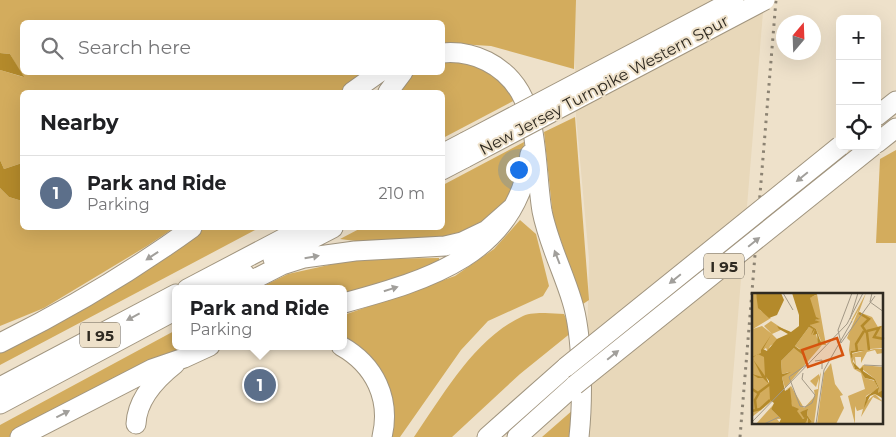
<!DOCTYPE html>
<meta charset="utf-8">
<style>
body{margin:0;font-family:Montserrat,sans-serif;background:#f6f6f6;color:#202124}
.controls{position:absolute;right:15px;top:15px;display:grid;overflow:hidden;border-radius:8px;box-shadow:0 5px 20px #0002}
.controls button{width:45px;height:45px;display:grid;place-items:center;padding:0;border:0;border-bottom:1px solid #e0e0e0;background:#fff;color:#202124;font:25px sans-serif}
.compass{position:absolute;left:776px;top:15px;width:45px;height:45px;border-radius:50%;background:#fff;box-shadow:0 5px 20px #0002;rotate:19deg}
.you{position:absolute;left:518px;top:169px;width:18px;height:18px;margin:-12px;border:4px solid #fff;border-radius:50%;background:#1a73e8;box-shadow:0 0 0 8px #1a73e833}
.badge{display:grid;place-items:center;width:32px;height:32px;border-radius:50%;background:#b45309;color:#fff;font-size:16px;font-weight:700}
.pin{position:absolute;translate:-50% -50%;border:2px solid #fff;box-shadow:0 1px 5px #0006}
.popup{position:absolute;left:172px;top:285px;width:175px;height:65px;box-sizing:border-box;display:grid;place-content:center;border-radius:8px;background:#fff;filter:drop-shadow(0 1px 4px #0005);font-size:16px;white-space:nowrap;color:#757577}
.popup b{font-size:19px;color:#202124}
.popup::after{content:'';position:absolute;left:50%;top:100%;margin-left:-10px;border:10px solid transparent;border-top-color:#fff}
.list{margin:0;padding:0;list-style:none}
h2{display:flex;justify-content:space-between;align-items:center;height:65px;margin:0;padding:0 20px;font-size:21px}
h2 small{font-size:16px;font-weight:400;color:#757577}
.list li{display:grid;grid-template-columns:32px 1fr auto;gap:15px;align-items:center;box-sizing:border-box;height:75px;padding:0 20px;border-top:1px solid #e0e0e0}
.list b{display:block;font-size:19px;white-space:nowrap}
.list p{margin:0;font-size:16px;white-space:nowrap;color:#757577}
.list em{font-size:16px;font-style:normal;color:#757577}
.icon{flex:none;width:28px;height:28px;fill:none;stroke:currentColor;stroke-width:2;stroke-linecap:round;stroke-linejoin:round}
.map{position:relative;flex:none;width:896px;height:437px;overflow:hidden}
.search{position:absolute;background:#fff;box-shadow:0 5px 20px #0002;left:20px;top:20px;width:425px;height:55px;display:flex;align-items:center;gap:12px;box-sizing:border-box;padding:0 18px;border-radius:8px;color:#757577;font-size:19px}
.panel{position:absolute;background:#fff;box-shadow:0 5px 20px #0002;left:20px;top:90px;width:425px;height:140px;border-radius:8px}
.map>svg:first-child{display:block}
.built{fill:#e8d8ba}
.green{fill:#d3ac5d}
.water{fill:#b48a2b}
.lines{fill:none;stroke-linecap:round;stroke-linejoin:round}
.motorway-casing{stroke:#a1957f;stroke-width:21}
.motorway{stroke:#fff;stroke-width:19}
.rail{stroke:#8c8373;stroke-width:3;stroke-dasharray:2.5 5;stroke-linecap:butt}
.motorway-bridge-casing{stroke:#a1957f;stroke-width:21;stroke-linecap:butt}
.motorway-bridge{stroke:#fff;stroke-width:19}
.oneway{fill:#a19f9b}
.labels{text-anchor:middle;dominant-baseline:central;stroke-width:4;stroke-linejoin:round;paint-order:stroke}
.shield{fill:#eee1ca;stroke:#686154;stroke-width:1}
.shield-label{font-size:15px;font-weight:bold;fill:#2f2a21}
.street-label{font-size:16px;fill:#2f2a21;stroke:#eee1ca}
.inset-river{fill:none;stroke:#b48a2b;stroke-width:2.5}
.inset-road{fill:none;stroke:#a29886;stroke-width:1}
.view{fill:#d6540e;fill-opacity:0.15;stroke:#d6540e;stroke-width:2.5}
.inset-edge{fill:none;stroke:#2f2a21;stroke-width:2.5}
</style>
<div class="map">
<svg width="896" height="437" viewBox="0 0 896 437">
<rect width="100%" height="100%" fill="#eee1ca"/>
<path class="built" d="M 574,0 L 764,0 L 728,437 L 585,437 L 589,259 L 576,116 Z"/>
<path class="green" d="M 0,0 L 576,0 L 574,69 L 491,46 L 443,43 L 442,22 L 22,22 L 22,72 L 363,73 L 341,92 L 22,92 L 22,163 L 4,169 L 0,160 L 0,70 L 23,77 L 10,54 L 0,53 Z
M 455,58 L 493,70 L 517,99 L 443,138 L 442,92 L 393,92 C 413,68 412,73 442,72 L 443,60 Z
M 575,117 L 589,300 L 583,304 L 553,218 L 544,132 Z
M 524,142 L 523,162 L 515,187 L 502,206 L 484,225 L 462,236 L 379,244 L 340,239 L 361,228 L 442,228 L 443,185 Z
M 896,150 L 896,243 L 876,243 L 880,159 Z
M 0,188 L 9,197 L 22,201 L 22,228 L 174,228 L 147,246 L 44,308 L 0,326 Z
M 520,220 L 536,234 L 549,286 L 543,296 L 488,321 L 461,350 L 400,437 L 388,437 L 388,403 L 344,342 L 344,315 L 455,276 L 494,249 Z
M 197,228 L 259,228 L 0,365 L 0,349 Z
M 439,258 L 439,264 L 344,299 L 344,289 L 257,289 L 288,274 L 356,259 Z
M 545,313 L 564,314 L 572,332 L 520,374 L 452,437 L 414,437 C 444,394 474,339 523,316 C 529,313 538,313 545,313 Z
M 176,330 L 176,346 L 194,346 L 29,426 L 9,437 L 0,437 L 0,425 Z
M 574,409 L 574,437 L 542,437 Z"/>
<path class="water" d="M 0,53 L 10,54 L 24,77 L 0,70 Z
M 0,160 L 4,169 L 22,163 L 22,201 L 9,197 L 0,188 Z"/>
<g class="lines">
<g class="motorway-casing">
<path id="motorway" d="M 442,53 C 474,50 504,65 520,92 C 538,123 536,175 542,211 C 548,242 563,271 572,301 C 583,336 583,400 579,437
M 352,92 L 380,72
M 388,92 L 403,72
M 877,116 L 896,101
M 877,143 L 896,128
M 442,154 L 465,142
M 442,170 L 465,158
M 273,259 L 333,228
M 187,289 L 303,228
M 217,289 L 245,274
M 235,289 L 282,265 L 304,258 L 355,251 L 445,246 L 462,242 L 487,230 L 512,208
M 344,303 C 428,280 517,255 530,154
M 0,343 C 67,310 131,272 192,228
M 341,346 C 375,365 391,399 382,437
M 0,387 L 176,294
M 0,404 L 176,310
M 136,424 C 137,399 156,379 175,364
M 20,437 L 152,369 L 184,358 L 210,346
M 487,437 L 566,367
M 517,437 L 575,385"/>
</g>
<use href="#motorway" class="motorway"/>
<path class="rail" d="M 740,437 L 776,0"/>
<g class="motorway-bridge-casing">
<path id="motorway-bridge" d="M 465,142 L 734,0
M 465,158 L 765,0
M 566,367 L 840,146
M 575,385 L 873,146"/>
</g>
<use href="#motorway-bridge" class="motorway-bridge"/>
</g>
<defs><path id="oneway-solid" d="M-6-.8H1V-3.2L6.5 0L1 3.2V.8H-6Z" transform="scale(1.25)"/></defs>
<g class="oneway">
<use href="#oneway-solid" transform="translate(802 177) rotate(141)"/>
<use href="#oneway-solid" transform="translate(754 242) rotate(-39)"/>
<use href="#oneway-solid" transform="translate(152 256) rotate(146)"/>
<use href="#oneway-solid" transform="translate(312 257) rotate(-10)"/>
<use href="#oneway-solid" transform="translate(557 257) rotate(-111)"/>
<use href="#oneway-solid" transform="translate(675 279) rotate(141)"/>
<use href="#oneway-solid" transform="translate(391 289) rotate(-17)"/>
<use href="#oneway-solid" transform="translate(133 317) rotate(152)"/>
<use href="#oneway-solid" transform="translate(613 355) rotate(-39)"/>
<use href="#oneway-solid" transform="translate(63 414) rotate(-27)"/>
</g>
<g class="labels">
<g class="shield">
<rect x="704" y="253.5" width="40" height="25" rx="4"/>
<rect x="80" y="322.5" width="40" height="25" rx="4"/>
</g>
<g class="shield-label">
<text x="724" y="266">I 95</text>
<text x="100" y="335">I 95</text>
</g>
<g class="street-label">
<text transform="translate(604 85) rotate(-28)">New Jersey Turnpike Western Spur</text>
</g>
</g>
<g transform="translate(752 293)">
<rect width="131" height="131" fill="#eee1ca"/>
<path d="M 0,0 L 4,0 L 8,17 L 19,25 L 1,36 L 10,33 L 20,41 L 12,33 L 19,28 L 31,36 L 20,41 L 25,46 L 31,45 L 18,53 L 16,59 L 14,55 L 9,58 L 13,59 L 13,83 L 19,94 L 20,108 L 0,124 ZM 55,0 L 65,1 L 74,52 L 70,52 L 33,95 L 30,84 L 37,79 L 30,81 L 29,68 L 42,55 L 48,56 L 43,53 L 57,34 L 63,36 L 65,45 L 69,48 L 64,36 L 58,32 L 67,25 L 63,25 L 57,5 L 64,2 L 56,3 ZM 114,0 L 107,19 L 120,24 L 126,34 L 132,32 L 131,55 L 118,56 L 118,57 L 122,56 L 131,56 L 131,60 L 125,61 L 123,57 L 115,59 L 109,70 L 109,64 L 103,64 L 104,73 L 99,61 L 111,58 L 100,58 L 98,61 L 103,76 L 107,77 L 111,72 L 130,74 L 131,104 L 126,100 L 127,95 L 123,86 L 110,76 L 113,85 L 123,88 L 126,96 L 114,103 L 113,110 L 123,101 L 131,109 L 121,104 L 109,124 L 111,116 L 105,118 L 103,113 L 103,131 L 96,103 L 113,96 L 109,80 L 102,76 L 99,69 L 97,57 L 98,48 L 95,45 L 107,16 L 98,32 L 100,26 ZM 79,70 L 83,91 L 91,102 L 88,103 L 92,115 L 84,131 L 65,131 L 72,80 ZM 69,79 L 62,131 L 53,131 L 55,125 L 57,130 L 60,129 L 55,122 L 56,117 L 48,119 L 55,124 L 51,126 L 40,113 L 36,95 L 33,98 L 39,93 L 52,115 L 63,103 L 62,97 L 66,96 L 67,85 L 64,94 L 58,88 L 67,81 L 67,84 ZM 21,112 L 19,116 L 29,126 L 25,126 L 29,131 L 4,131 Z" fill="#d3ac5d"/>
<path d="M 4,0 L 29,0 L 32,7 L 25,22 L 17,25 L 6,15 ZM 40,0 L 65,1 L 58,5 L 64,24 L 68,26 L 63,27 L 68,29 L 58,32 L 64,36 L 69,50 L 66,51 L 65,41 L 61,42 L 63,36 L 59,42 L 61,36 L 57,34 L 43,53 L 52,60 L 51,62 L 42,55 L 29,68 L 30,81 L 39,79 L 30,84 L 33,98 L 38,95 L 40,113 L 47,116 L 45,118 L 51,126 L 54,124 L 52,125 L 48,119 L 56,116 L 55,122 L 60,129 L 56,131 L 56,125 L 53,131 L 27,130 L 29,126 L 19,116 L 22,110 L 18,107 L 17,88 L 14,84 L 17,91 L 11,85 L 6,85 L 0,81 L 10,84 L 0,64 L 9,60 L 9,57 L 19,42 L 11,56 L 15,58 L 25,46 L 36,41 L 27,36 L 25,33 L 39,39 L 47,33 L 47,22 ZM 6,61 L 12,64 L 13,83 L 0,65 ZM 113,57 L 100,60 L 101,69 L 108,76 L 111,74 L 111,78 L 123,86 L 127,95 L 126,100 L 131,97 L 132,106 L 123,101 L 118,103 L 112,115 L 114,104 L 126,95 L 122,87 L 113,85 L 108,77 L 103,76 L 98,61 L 99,58 Z" fill="#b48a2b" fill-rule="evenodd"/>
<path class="inset-river" d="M 107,20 L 117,26 L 110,33 L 115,40 L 117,57M 115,38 L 127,35 L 122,44 L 132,46M 105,58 L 104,51 L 112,38M 0,96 L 6,100 L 18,91M 4,116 L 3,107 L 7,100M 0,118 L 8,116 L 18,107"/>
<path class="inset-road" d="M 31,0 L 41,17M 100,0 L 86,37 L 89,50 L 123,3M 120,0 L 118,9 L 132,19M 98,26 L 106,0M 63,68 L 70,67 L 70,76M 112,72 L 132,73M 37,84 L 48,113 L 53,114 L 60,110 L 63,102 L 50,86 L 51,80M 37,84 L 54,72M 0,129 L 95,31 L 111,0M 12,131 L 27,124M 64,131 L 72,77 L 100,28"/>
<path class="view" d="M 85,45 L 91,62 L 56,74 L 50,57 Z"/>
<rect width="131" height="131" class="inset-edge"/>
</g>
</svg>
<div class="controls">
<button>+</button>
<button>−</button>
<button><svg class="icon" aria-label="locate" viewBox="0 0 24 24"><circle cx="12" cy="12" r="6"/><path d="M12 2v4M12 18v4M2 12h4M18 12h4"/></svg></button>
</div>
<svg class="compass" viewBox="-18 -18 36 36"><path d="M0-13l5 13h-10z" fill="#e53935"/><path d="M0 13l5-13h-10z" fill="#757577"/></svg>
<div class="you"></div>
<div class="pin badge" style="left:260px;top:385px;background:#5c6f8a">1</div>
<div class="popup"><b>Park and Ride</b>Parking</div>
<div class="search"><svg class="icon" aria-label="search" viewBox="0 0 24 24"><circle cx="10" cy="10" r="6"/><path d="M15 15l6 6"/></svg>Search here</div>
<section class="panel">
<h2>Nearby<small></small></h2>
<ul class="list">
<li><span class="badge" style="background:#5c6f8a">1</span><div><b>Park and Ride</b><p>Parking</p></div><em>210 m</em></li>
</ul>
</section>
</div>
